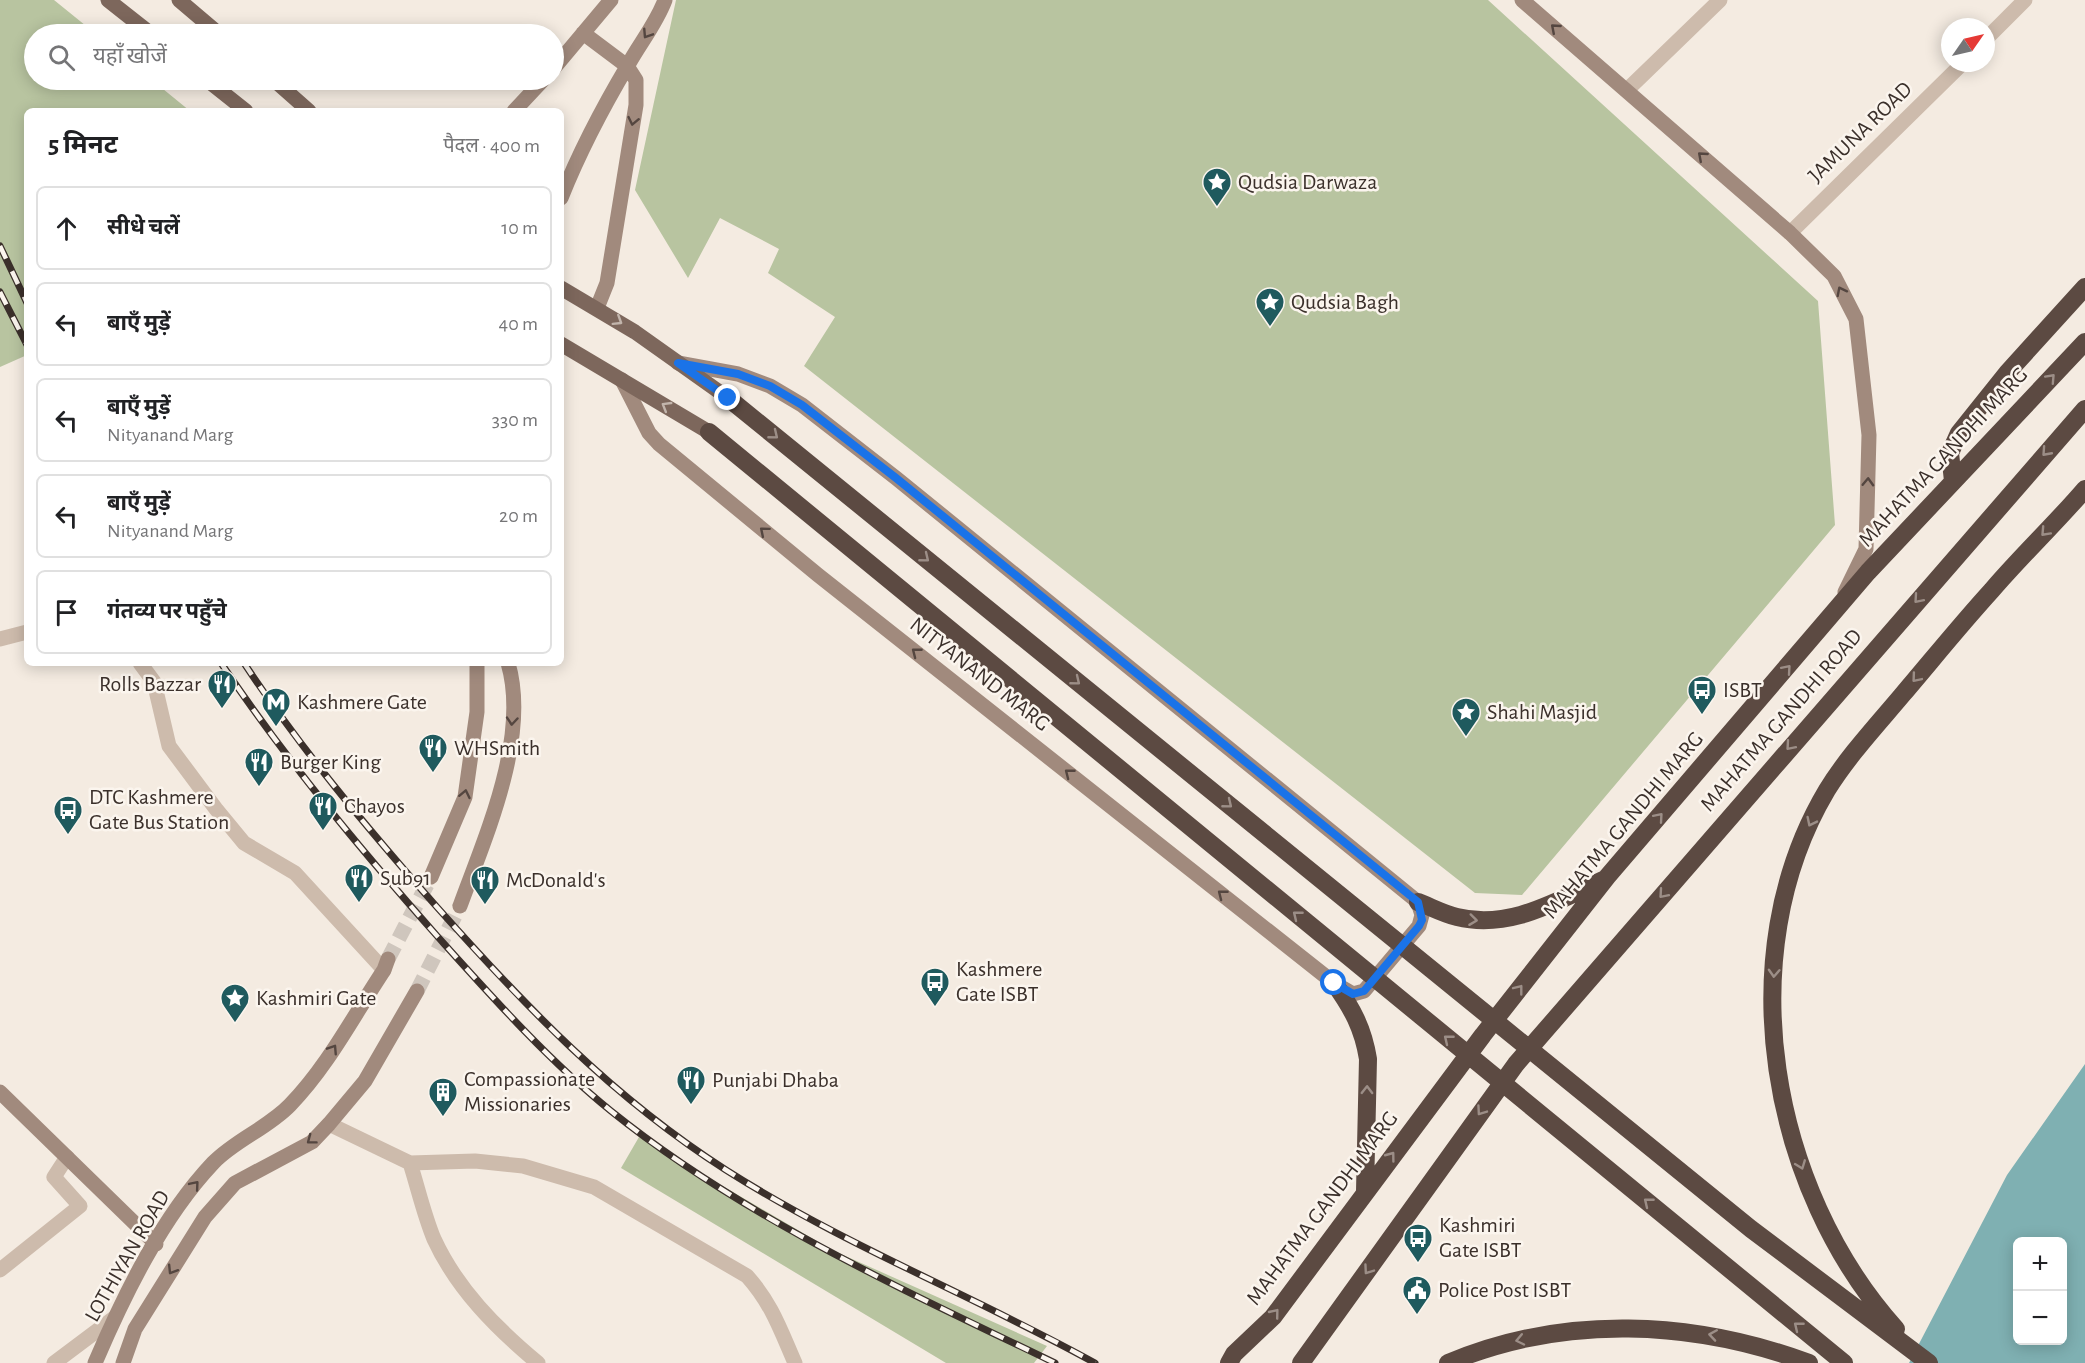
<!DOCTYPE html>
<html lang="hi">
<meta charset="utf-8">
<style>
body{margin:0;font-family:"Alegreya Sans","Noto Sans Devanagari",sans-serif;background:#f6f6f6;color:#202124}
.controls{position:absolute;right:18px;bottom:18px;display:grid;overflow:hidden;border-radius:9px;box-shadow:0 3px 15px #0003}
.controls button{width:54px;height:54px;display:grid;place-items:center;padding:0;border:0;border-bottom:2px solid #e0e0e0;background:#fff;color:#202124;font:30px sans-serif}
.compass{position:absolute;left:1941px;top:18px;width:54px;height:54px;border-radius:50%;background:#fff;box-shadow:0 3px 15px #0003;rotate:56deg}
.stop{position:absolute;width:18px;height:18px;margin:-14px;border:4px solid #1a73e8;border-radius:50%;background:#fff}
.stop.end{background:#1a73e8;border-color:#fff;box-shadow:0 2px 6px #0008}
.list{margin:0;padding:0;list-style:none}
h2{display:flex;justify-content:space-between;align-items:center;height:78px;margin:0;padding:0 24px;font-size:26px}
h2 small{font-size:20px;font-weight:400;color:#757577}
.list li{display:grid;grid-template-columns:39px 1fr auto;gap:18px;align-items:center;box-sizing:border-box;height:84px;margin:0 12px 12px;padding:0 12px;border:2px solid #e0e0e0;border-radius:9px}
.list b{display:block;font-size:22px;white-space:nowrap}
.list p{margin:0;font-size:20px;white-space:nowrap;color:#757577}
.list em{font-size:20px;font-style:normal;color:#757577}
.icon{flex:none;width:33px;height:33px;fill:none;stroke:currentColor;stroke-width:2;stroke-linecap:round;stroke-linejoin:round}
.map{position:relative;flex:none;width:2085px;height:1363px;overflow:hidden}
.search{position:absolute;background:#fff;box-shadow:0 3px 15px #0003;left:24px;top:24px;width:540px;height:66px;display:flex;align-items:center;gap:15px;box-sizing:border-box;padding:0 21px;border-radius:33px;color:#757577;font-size:22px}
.panel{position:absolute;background:#fff;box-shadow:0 3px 15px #0003;left:24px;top:108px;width:540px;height:558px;border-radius:9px}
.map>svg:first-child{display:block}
.green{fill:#b8c4a0}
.water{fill:#7fb0b2;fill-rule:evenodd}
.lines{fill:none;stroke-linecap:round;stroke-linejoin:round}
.secondary-tunnel{stroke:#cfc6bd;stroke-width:15;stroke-dasharray:15 8;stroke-linecap:butt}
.street{stroke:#cdbbac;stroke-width:15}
.secondary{stroke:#a18a7d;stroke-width:15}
.primary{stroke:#7d675c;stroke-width:15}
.highway{stroke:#5c4a42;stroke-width:18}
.rail-casing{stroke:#3b302b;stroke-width:7}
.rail{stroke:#fbf5ee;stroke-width:4.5;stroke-dasharray:14;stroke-linecap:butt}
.oneway{stroke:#544640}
.oneway2{stroke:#c2b5ac}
.oneway3{stroke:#9c8e87}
.route{stroke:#1a73e8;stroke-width:8}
.labels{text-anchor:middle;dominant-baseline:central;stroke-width:5;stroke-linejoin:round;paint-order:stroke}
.street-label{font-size:22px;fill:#3b302b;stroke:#fbf5ee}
.poi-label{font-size:22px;fill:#3b302b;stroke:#fbf5ee;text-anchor:start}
</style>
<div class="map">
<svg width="2085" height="1363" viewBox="0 0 2085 1363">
<rect width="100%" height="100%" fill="#f4ebe1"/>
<path class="green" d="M 0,0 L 54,0 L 96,34 L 34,34 L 34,80 L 152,80 L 190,111 L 27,111 L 27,355 L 0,367 Z
M 676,0 L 1488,0 L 1818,301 L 1835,525 L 1522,895 L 1475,893 L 804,366 L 835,317 L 768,273 L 779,249 L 720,218 L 688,278 L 635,190 Z
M 639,1137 L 832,1250 L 1047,1346 L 1034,1363 L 946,1363 L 621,1168 Z"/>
<path class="water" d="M 2085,1064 L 2085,1363 L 1909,1363 L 2007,1175 ZM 2018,1242 L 2062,1242 L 2062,1340 L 2018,1340 Z"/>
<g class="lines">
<path class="secondary-tunnel" d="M 388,959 L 431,877
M 417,991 L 460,906"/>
<path class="street" d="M 1986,39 L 2025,0
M 1627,90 L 1720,0
M 1790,233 L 1963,63
M 0,639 L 27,632
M 140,663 L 154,682 L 169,746 L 216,809 L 244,843 L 295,873 L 384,970
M 329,1124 L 410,1163 L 475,1161 L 523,1166 L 594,1187 L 747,1276 C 772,1304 780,1329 795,1363
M 410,1163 C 418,1188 424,1215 434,1239 C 457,1289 496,1328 538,1363
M 0,1270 L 80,1206 L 54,1177 L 67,1157
M 54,1363 L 114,1318"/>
<path class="secondary" d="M 1522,0 L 1790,233 L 1834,276 L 1856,319 L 1869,435 L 1866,549 L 1845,592
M 583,33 L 627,66 L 636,80 L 636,105 L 607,283 L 597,308
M 554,68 L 611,0
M 514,111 L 543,80
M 561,198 C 579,153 603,107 628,65 C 640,43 656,24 665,0
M 622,380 L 649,433 L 659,444 L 818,575 L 1334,983 L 1353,994 L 1364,991 L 1419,926 L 1422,915 L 1418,902 L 896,478 L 802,405 L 770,386 L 738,374 L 678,363
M 431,877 L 465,797 L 477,712 L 477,663
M 460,906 C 485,837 530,738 508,663
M 0,1092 L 156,1244
M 95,1363 C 124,1295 162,1217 213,1163 C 235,1140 268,1128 290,1105 C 328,1066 354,1015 384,970 L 388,959
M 123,1363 L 135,1329 L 205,1217 L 235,1183 L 312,1142 L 329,1124 L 365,1081 L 417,991"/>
<path class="primary" d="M 108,0 L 151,34
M 179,0 L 219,34
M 207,80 L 246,111
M 274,80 L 309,111
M 561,288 L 635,332 L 728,398
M 561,344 L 709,432"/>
<path class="highway" d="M 728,398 L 1751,1229 L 1929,1363
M 709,432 L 1844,1363
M 1953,481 L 1950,453 L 1959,433 L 2007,373 L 2085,287
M 1418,902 C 1431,907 1444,914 1457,917 C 1510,930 1556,901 1603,880
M 1334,983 C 1352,1008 1363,1028 1368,1059 L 1365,1191
M 1896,1329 C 1771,1190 1728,956 1827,790 C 1848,756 1877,725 1903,694 C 1932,660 1961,624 1992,590 C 2022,555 2055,524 2085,489
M 1229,1363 L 1234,1354 L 1273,1317 L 1483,1035 L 1607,877 L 1868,572 L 2085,342
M 1301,1363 L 1516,1064 L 2085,409
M 1448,1363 C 1564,1314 1693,1320 1809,1363"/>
<g class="rail-casing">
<path id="rail" d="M 0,246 L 27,303
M 0,292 L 27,345
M 221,663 C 286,760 361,850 438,937 C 492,997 548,1060 611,1111 C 744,1218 902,1289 1055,1363
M 244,663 C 301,749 367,828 436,906 C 525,1006 612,1097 726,1170 C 844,1245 974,1296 1095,1363"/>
</g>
<use href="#rail" class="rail"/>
</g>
<defs><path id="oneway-chevron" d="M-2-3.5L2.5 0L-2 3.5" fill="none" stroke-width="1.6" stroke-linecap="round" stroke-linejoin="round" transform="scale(1.5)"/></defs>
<g class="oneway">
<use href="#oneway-chevron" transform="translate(1555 28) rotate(-139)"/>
<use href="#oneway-chevron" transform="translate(647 34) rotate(123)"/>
<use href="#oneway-chevron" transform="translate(633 121) rotate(102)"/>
<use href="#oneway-chevron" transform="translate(1702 156) rotate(-139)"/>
<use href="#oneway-chevron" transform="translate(1841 291) rotate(-117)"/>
<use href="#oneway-chevron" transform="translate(1868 482) rotate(-88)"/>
<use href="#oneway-chevron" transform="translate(764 531) rotate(-140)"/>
<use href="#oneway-chevron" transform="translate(916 652) rotate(-142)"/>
<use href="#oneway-chevron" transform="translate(512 721) rotate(95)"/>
<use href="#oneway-chevron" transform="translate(1069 773) rotate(-142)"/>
<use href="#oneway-chevron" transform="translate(465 794) rotate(-78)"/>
<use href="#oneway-chevron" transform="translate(1222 894) rotate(-142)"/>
<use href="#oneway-chevron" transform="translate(333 1049) rotate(-57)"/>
<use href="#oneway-chevron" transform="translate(311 1140) rotate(143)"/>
<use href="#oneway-chevron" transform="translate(195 1185) rotate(-50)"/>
<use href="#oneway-chevron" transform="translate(172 1270) rotate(122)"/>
</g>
<g class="oneway2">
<use href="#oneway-chevron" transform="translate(618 321) rotate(32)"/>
<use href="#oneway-chevron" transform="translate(666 406) rotate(-149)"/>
</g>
<g class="oneway3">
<use href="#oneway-chevron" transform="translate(2051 378) rotate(-47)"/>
<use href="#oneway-chevron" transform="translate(774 435) rotate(39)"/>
<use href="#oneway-chevron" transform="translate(2046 452) rotate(132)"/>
<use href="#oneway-chevron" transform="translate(2045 532) rotate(133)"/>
<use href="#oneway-chevron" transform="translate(925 558) rotate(39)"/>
<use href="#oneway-chevron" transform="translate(1918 599) rotate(131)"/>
<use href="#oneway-chevron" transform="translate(1787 669) rotate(-49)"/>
<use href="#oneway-chevron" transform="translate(1916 678) rotate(130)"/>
<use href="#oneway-chevron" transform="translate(1076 681) rotate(39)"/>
<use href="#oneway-chevron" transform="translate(1790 746) rotate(131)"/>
<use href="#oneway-chevron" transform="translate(1228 804) rotate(39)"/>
<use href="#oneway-chevron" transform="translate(1659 817) rotate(-49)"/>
<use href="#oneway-chevron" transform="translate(1811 822) rotate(116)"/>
<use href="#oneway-chevron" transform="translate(1663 894) rotate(131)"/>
<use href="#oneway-chevron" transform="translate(1297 915) rotate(-141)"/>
<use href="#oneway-chevron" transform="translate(1473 920) rotate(7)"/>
<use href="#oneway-chevron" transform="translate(1774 973) rotate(93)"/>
<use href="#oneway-chevron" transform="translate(1519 989) rotate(-52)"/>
<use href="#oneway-chevron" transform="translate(1448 1039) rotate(-141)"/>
<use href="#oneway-chevron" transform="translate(1367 1090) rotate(-89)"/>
<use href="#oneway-chevron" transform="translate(1481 1111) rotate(125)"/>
<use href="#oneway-chevron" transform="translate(1391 1156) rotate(-53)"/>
<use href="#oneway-chevron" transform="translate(1801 1165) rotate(69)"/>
<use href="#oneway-chevron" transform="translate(1648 1202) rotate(-141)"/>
<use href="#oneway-chevron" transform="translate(1368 1270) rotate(125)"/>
<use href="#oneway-chevron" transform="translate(1275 1313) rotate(-51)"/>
<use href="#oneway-chevron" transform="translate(1798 1326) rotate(-141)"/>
<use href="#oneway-chevron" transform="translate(1713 1335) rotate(-171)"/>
<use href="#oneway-chevron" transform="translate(1520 1340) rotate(168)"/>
</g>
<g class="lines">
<path class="route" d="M 728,398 L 678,363 L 738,374 L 770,386 L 802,405 L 896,478 L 1418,902 L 1422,920 L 1419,926 L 1364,991 L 1353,994 L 1334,983"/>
</g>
<defs>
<g id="sight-pin" transform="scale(1.5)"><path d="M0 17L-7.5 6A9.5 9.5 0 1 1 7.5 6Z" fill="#1f5a5e" stroke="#fbf5ee"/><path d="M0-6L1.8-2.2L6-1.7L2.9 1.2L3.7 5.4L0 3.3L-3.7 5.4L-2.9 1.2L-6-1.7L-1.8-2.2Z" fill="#fff"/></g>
<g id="restaurant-pin" transform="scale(1.5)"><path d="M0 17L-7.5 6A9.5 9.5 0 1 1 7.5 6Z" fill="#1f5a5e" stroke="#fbf5ee"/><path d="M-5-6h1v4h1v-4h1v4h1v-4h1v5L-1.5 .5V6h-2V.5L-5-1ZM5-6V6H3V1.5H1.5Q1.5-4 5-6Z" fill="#fff"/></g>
<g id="bus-pin" transform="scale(1.5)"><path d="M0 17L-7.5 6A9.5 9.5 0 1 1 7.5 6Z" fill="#1f5a5e" stroke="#fbf5ee"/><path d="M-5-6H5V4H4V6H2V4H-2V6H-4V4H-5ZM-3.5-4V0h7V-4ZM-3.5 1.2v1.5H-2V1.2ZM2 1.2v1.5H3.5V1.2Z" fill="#fff"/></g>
<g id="metro-pin" transform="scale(1.5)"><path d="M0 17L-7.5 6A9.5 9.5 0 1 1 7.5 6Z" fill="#1f5a5e" stroke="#fbf5ee"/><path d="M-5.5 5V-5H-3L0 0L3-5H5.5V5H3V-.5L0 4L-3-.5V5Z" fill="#fff"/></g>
<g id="building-pin" transform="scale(1.5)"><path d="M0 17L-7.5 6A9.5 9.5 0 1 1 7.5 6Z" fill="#1f5a5e" stroke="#fbf5ee"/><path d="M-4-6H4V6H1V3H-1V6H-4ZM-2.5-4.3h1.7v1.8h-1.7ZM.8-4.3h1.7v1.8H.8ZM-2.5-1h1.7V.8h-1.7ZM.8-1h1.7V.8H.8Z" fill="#fff"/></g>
<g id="civic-pin" transform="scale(1.5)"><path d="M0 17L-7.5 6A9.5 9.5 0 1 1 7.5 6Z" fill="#1f5a5e" stroke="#fbf5ee"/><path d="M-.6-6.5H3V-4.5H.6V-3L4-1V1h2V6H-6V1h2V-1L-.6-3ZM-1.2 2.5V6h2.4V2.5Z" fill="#fff"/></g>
</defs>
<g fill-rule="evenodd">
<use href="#sight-pin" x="1217" y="182"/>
<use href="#sight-pin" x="1270" y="302"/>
<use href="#restaurant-pin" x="222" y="684"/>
<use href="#bus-pin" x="1702" y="690"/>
<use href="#metro-pin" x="276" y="702"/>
<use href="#sight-pin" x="1466" y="712"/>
<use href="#restaurant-pin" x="433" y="748"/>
<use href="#restaurant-pin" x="259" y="762"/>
<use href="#restaurant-pin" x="323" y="806"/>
<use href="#bus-pin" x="68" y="810"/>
<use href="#restaurant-pin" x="359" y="878"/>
<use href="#restaurant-pin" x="485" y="880"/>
<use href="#bus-pin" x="935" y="982"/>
<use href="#sight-pin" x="235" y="998"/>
<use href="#restaurant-pin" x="691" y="1080"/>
<use href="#building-pin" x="443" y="1092"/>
<use href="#bus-pin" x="1418" y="1238"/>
<use href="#civic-pin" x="1417" y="1290"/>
</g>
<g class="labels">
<g class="street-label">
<text transform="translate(1860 132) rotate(-44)">JAMUNA ROAD</text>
<text transform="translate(1943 457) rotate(-47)">MAHATMA GANDHI MARG</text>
<text transform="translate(980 674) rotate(38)">NITYANAND MARG</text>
<text transform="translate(1781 720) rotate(-49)">MAHATMA GANDHI ROAD</text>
<text transform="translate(1623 825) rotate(-50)">MAHATMA GANDHI MARG</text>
<text transform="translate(1322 1208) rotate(-53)">MAHATMA GANDHI MARG</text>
<text transform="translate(127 1256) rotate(-60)">LOTHIYAN ROAD</text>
</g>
<g class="poi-label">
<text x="1238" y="182">Qudsia Darwaza</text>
<text x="1291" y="302">Qudsia Bagh</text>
<text x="201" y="684" text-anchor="end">Rolls Bazzar</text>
<text x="1723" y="690">ISBT</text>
<text x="297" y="702">Kashmere Gate</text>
<text x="1487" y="712">Shahi Masjid</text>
<text x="454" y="748">WHSmith</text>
<text x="280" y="762">Burger King</text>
<text x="89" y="797">DTC Kashmere<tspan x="89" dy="25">Gate Bus Station</tspan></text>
<text x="344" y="806">Chayos</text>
<text x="380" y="878">Sub91</text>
<text x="506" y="880">McDonald's</text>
<text x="956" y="969">Kashmere<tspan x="956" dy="25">Gate ISBT</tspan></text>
<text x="256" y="998">Kashmiri Gate</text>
<text x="464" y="1079">Compassionate<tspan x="464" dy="25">Missionaries</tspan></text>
<text x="712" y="1080">Punjabi Dhaba</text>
<text x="1439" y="1225">Kashmiri<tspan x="1439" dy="25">Gate ISBT</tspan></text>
<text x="1438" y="1290">Police Post ISBT</text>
</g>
</g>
</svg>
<div class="controls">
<button>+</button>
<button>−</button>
</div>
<svg class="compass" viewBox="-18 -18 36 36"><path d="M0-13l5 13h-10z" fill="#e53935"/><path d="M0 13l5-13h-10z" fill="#757577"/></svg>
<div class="stop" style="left:1334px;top:983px"></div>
<div class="stop end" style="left:728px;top:398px"></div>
<div class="search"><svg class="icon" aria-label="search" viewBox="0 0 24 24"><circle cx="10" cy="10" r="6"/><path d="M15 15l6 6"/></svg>यहाँ खोजें</div>
<section class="panel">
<h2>5 मिनट<small>पैदल · 400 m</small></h2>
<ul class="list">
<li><svg class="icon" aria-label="ahead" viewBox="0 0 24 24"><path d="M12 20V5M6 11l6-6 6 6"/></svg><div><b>सीधे चलें</b></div><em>10 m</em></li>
<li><svg class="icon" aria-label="left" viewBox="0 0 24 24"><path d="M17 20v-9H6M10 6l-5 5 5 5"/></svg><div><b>बाएँ मुड़ें</b></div><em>40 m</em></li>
<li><svg class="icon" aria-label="left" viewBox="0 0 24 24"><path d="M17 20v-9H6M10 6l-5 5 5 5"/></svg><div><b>बाएँ मुड़ें</b><p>Nityanand Marg</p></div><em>330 m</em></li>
<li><svg class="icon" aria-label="left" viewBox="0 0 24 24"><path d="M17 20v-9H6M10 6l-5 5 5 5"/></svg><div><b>बाएँ मुड़ें</b><p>Nityanand Marg</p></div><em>20 m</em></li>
<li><svg class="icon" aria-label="arrive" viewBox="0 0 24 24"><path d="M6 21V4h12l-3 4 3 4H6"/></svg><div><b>गंतव्य पर पहुँचे</b></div></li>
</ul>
</section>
</div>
